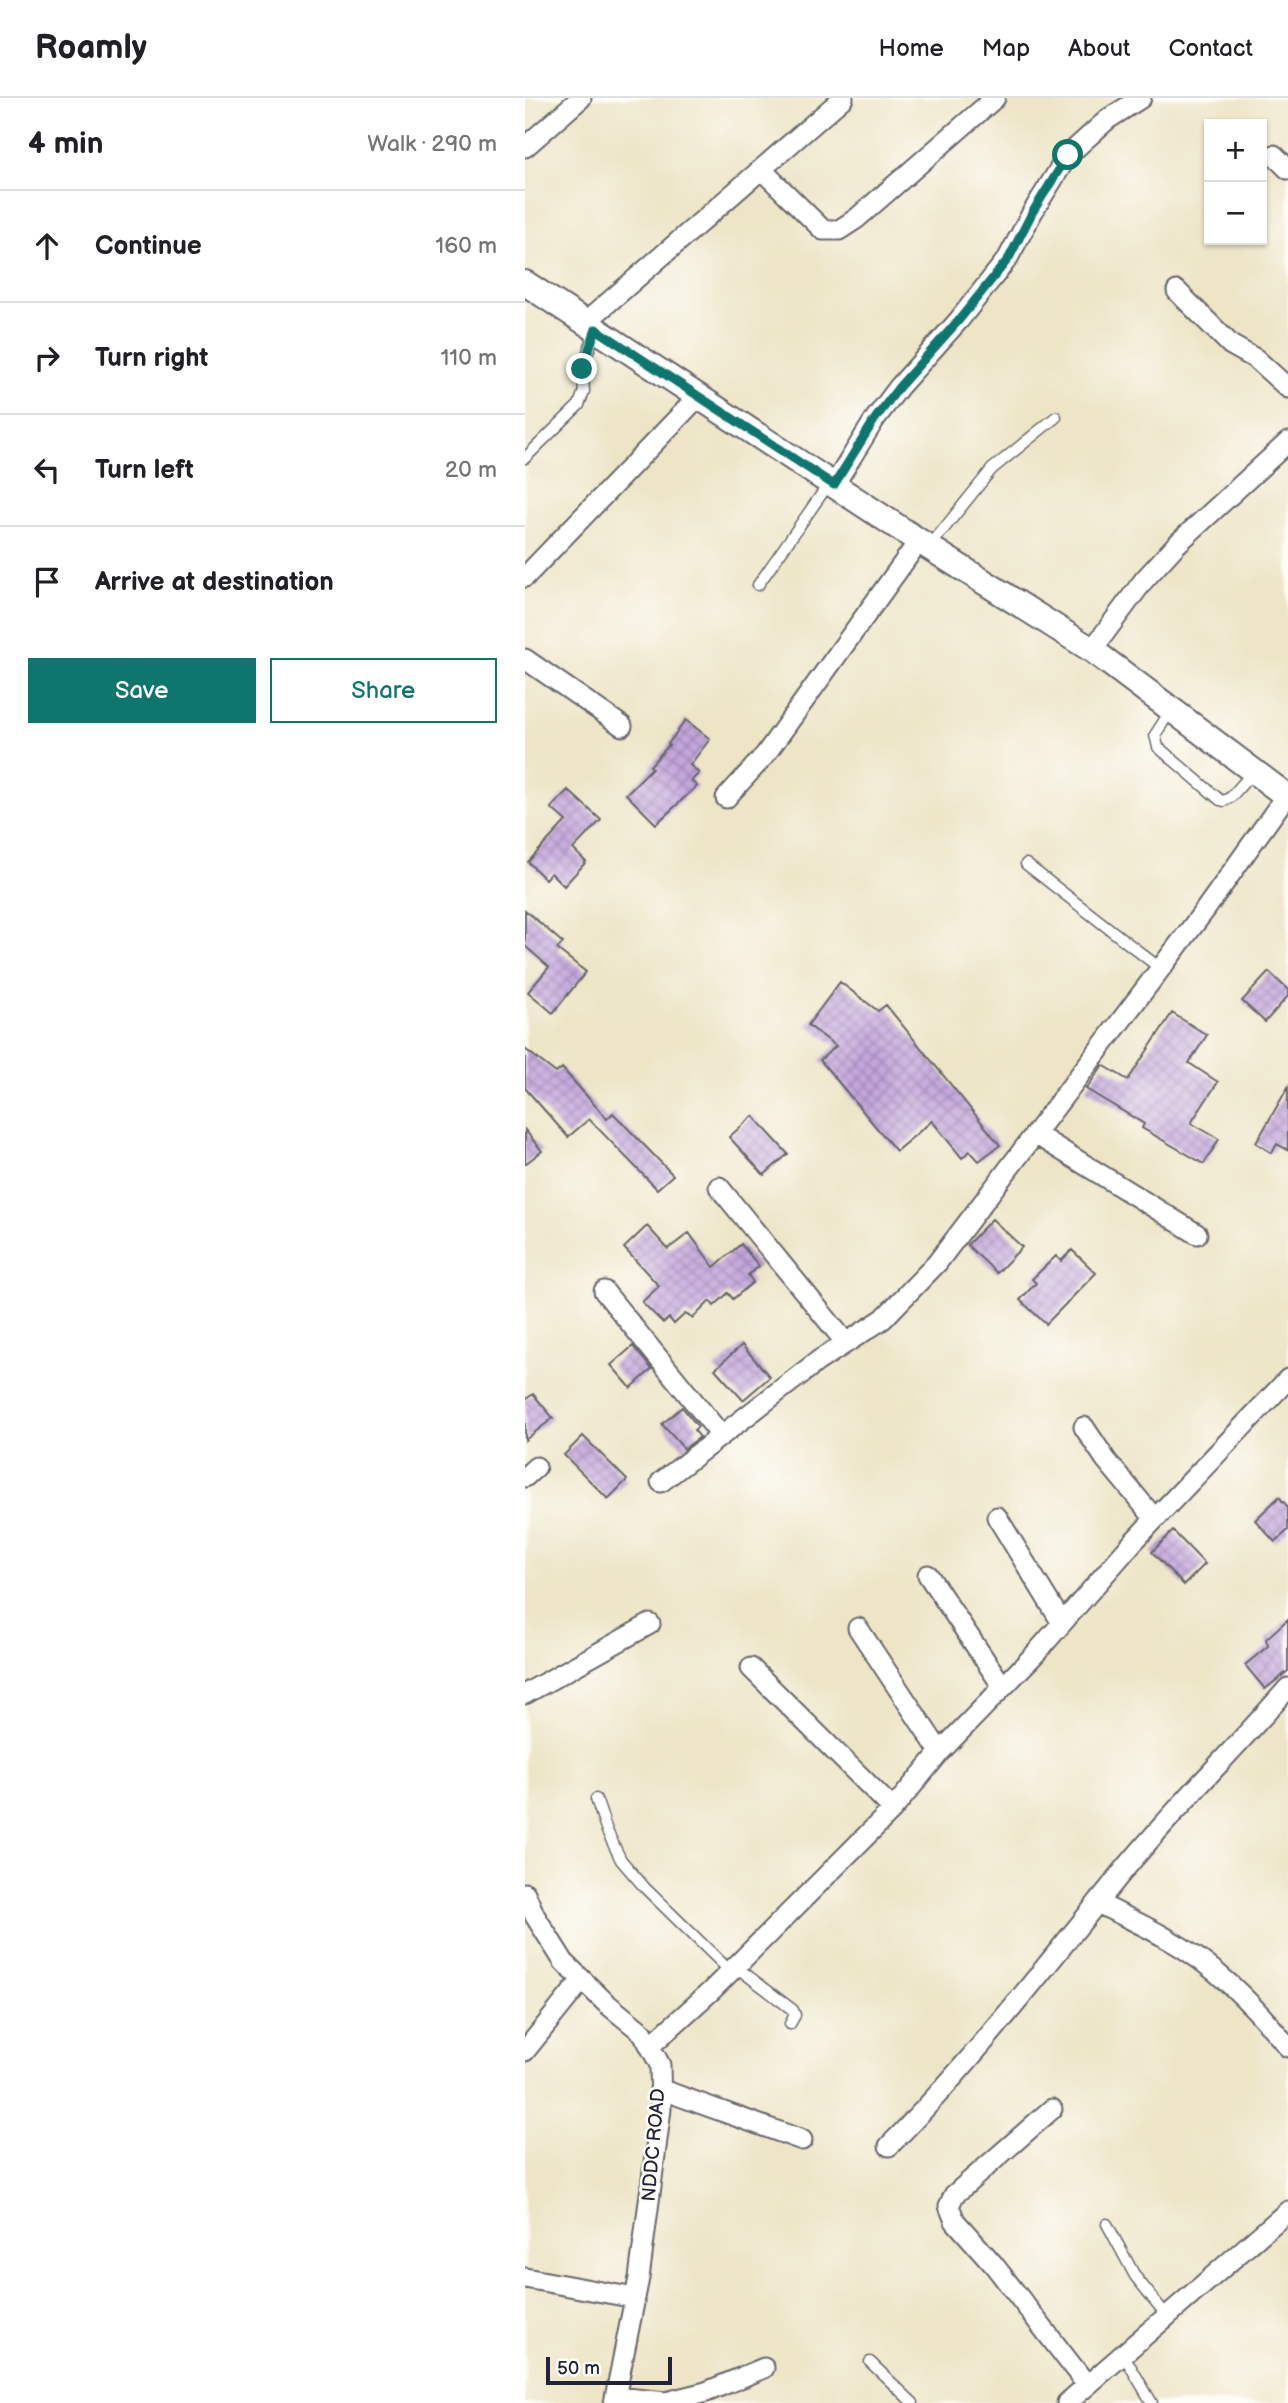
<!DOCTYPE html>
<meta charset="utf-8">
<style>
body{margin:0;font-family:"Balsamiq Sans",sans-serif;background:#f6f6f6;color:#202124}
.controls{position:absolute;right:21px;top:21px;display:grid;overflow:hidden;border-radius:0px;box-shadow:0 2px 5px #0004}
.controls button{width:63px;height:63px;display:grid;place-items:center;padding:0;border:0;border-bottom:2px solid #e0e0e0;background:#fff;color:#202124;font:35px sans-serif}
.scale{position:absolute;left:21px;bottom:18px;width:126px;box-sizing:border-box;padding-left:7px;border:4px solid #22223b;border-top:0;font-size:19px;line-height:24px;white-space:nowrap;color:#22223b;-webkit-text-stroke:5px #fdfcf7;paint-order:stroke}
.stop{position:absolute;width:21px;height:21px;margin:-16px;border:5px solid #0f766e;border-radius:50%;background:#fff}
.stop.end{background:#0f766e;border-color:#fff;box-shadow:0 2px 7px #0008}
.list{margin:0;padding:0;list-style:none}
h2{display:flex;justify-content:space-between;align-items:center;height:91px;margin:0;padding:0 28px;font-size:30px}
h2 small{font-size:23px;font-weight:400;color:#757577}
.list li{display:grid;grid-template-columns:46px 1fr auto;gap:21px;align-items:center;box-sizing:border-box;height:112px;padding:0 28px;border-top:2px solid #e0e0e0}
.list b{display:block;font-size:26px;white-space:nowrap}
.list em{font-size:23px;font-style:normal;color:#757577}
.actions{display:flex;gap:14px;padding:21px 28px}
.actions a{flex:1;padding:16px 0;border:2px solid #0f766e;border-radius:0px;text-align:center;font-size:24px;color:#0f766e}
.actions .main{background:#0f766e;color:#fff}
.icon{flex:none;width:38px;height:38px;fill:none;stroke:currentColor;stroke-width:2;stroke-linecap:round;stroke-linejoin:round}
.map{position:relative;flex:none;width:763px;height:2305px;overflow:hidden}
header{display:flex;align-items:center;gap:42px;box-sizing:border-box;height:98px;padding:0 35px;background:#fff;border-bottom:2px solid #e0e0e0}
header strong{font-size:33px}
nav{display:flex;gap:38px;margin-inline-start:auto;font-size:24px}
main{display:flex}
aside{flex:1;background:#fff}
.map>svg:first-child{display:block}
.building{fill:url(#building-cross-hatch)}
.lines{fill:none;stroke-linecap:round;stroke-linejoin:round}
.service-casing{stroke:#69666c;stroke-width:13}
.minor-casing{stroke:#69666c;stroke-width:23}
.tertiary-casing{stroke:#69666c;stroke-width:28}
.service{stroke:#fff;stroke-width:10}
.minor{stroke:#fff;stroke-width:19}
.tertiary{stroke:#fff;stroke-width:24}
.route{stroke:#0f766e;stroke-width:9}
.labels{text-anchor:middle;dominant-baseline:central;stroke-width:5;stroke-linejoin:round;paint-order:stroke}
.street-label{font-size:19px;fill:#22223b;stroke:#fdfcf7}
</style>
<header>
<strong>Roamly</strong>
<nav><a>Home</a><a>Map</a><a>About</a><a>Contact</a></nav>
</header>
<main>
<aside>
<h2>4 min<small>Walk · 290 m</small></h2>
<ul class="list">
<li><svg class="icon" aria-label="ahead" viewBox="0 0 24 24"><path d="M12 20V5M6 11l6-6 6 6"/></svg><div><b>Continue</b></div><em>160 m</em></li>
<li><svg class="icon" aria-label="right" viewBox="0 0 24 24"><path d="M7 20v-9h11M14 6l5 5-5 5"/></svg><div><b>Turn right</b></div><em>110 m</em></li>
<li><svg class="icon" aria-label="left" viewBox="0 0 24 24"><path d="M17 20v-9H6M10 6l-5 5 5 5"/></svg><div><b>Turn left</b></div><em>20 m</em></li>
<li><svg class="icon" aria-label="arrive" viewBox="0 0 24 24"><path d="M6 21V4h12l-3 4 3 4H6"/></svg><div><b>Arrive at destination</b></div></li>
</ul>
<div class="actions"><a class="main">Save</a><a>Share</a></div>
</aside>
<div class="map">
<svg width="763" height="2305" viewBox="0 0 763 2305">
<defs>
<pattern id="building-cross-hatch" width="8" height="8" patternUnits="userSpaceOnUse" patternTransform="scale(1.75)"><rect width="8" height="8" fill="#c4a6dd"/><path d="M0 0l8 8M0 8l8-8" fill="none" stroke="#9f87b4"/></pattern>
</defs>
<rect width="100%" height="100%" fill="#fdfcf7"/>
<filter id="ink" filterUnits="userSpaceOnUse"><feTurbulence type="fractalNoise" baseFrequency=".0143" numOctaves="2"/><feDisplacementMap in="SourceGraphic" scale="14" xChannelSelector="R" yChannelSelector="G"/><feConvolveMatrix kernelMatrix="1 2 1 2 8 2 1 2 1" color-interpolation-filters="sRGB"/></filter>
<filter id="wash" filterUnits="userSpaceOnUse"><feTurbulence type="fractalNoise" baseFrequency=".00686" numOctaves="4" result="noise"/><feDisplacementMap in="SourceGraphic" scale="28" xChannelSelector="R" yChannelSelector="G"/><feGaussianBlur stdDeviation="1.57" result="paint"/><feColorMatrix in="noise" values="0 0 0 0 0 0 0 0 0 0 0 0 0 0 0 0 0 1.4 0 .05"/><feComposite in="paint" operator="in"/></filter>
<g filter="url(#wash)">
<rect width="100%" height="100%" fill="#eee5c7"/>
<g id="blocks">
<path class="building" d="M 161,622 L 185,641 L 165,667 L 174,675 L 166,683 L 172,688 L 131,726 L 101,696 L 127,670 L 125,668 L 144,647 L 143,646 Z
M 43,692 L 76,722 L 48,751 L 61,764 L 39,788 L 26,775 L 20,781 L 3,764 L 41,723 L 26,710 Z
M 0,812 L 38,845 L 32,851 L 61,874 L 28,915 L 3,894 L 24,869 L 0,848 Z
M 744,874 L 763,892 L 763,898 L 740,924 L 717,903 Z
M 315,884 L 353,913 L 361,907 L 475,1047 L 454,1063 L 445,1053 L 437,1060 L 407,1023 L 371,1053 L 295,962 L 311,948 L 283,927 Z
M 647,915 L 682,937 L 664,965 L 693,984 L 666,1025 L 694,1041 L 679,1066 L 617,1030 L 619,1026 L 561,991 L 578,967 L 603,982 Z
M 0,951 L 31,975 L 37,970 L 82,1021 L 88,1015 L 148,1077 L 132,1091 L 64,1021 L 43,1039 L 0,990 Z
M 763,989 L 763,1052 L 752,1046 L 747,1055 L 731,1045 Z
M 228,1018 L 263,1056 L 239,1077 L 204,1039 Z
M 0,1032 L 17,1053 L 0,1066 Z
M 467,1121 L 497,1149 L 472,1175 L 442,1147 Z
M 122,1128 L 143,1151 L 164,1135 L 189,1169 L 216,1146 L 234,1168 L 223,1177 L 228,1184 L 208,1201 L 203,1195 L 189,1208 L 185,1203 L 168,1220 L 160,1216 L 149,1226 L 144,1220 L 138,1225 L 117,1204 L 134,1188 L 99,1150 Z
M 547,1152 L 571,1175 L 521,1226 L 495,1202 L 511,1185 L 507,1181 L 531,1158 L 536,1163 Z
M 217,1247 L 245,1279 L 218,1302 L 190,1271 Z
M 108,1248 L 127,1271 L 106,1290 L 86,1267 Z
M 8,1296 L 28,1320 L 0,1342 L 0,1302 Z
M 157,1309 L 173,1329 L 169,1332 L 175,1339 L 159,1351 L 137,1326 Z
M 58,1338 L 102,1382 L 83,1401 L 39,1357 Z
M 754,1399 L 763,1409 L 763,1432 L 750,1444 L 730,1422 Z
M 648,1433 L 680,1466 L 659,1487 L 627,1454 Z
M 763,1521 L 763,1573 L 740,1591 L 720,1567 L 743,1548 L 741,1541 Z"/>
</g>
</g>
<g filter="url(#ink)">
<use href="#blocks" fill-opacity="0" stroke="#69666c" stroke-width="2"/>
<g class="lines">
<g class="service-casing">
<path id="service" d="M 0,360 L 54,307 L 59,293 L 57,271 L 71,231
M 405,448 L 467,371 L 531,319
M 233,487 L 305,384
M 646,612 L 630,637 L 633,649 L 695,702 L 699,703 L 706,699 L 728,674
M 501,766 L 636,871
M 71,1701 L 82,1733 L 96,1762 L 120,1790 L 205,1873
M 210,1868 L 268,1912 L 270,1917 L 265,1926
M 582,2126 L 610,2178 L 642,2218
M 598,2256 L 627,2305
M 345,2264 L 388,2305"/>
</g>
<g class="minor-casing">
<path id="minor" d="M 0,49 L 56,0
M 749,57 L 763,71
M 237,72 L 298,132 L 314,132 L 331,121 L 470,0
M 652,193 L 706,247 L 731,261 L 763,290
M 61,224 L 318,0
M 309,387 L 350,321 L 374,289 L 434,222 L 483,160 L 507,115 L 543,57 L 583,21 L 616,0
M 0,479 L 174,298
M 567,552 L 619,482 L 651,447 L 763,344
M 0,561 L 97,628
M 201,700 L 240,657 L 394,443
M 510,1036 L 672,1136
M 194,1089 L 321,1245
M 79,1193 L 196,1337
M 559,1329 L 581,1362 L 630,1421
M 0,1379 L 11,1369
M 136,1384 L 293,1263 L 358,1221 L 412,1165 L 680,812 L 761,698
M 472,1419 L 537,1525
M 403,1477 L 478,1589
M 333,1530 L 415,1654
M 226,1570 L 368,1711
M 0,1596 L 125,1526
M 0,1795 L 10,1818 L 39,1864 L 81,1905 L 118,1935 L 135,1967 L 136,2011 L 114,2180 L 89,2305
M 573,1805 C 596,1817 619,1827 641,1840 C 690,1867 728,1906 763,1949
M 125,1948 L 186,1893 L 368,1711 L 415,1654 L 511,1555 L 609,1443 L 763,1281
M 0,1953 L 57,1882
M 135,1991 L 277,2042
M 527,2011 L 429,2097 L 424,2108 L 430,2123 L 469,2167 L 562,2287
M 364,2048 C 449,1962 522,1866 599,1772 C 651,1709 709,1652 763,1590
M 0,2180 L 110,2200
M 91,2299 L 141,2304 L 181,2294 L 239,2270
M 542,2305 L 763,2113"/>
</g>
<g class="tertiary-casing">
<path id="tertiary" d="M 0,185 L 394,443 L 567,552 L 763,699"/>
</g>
<use href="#service" class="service"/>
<use href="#minor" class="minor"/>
<use href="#tertiary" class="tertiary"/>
</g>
</g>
<g class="lines" filter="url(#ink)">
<path class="route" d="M 57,271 L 71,231 L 309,387 L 350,321 L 374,289 L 434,222 L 484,160 L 507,115 L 543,57"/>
</g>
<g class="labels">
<g class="street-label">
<text transform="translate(129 2047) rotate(-85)">NDDC ROAD</text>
</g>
</g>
</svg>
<div class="controls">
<button>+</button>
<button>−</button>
</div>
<div class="scale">50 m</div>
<div class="stop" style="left:543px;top:57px"></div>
<div class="stop end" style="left:57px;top:271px"></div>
</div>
</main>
